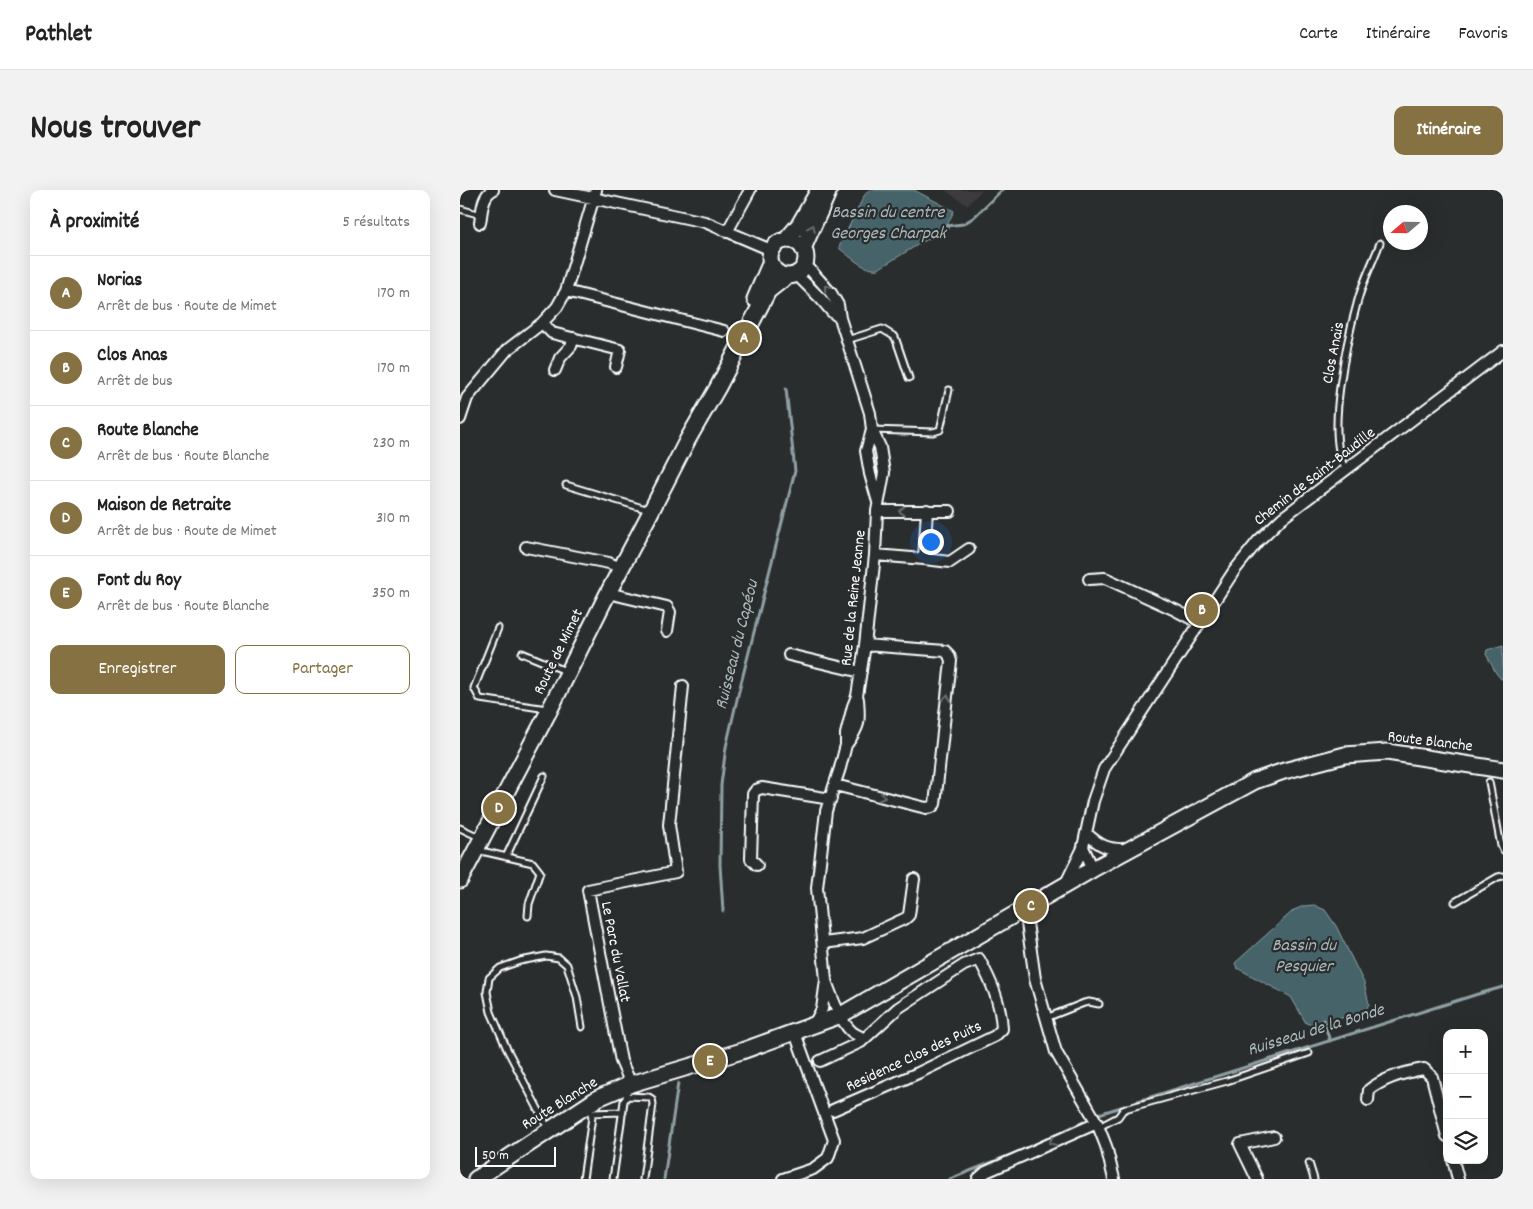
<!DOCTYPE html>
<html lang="fr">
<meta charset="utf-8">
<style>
body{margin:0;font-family:Dekko,sans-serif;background:#f2f2f2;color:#222}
.controls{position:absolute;right:15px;bottom:15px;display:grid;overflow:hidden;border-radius:10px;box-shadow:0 5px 20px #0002}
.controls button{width:45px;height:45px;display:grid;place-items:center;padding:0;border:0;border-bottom:1px solid #e0e0e0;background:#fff;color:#222;font:25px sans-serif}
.compass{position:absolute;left:923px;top:15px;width:45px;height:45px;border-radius:50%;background:#fff;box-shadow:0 5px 20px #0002;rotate:250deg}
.scale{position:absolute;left:15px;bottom:12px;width:81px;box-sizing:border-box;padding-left:5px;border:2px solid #fff;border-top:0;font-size:14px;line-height:18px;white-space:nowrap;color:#fff;-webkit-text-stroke:4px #2a2d2e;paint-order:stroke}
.you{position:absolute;left:470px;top:351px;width:18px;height:18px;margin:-12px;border:4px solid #fff;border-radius:50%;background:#1a73e8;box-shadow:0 0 0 8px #1a73e833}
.badge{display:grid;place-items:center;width:32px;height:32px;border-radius:50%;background:#857141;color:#fff;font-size:16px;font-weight:700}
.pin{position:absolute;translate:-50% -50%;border:2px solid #fff;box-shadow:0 1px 5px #0006}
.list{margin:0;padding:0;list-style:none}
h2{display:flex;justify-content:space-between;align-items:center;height:65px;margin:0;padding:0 20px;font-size:21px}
h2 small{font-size:16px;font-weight:400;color:#767676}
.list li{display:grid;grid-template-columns:32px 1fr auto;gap:15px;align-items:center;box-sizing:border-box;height:75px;padding:0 20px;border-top:1px solid #e0e0e0}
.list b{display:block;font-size:19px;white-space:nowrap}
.list p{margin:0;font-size:16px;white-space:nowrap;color:#767676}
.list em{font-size:16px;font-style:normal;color:#767676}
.actions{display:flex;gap:10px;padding:15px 20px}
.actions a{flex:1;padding:11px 0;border:1px solid #857141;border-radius:10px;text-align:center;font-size:18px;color:#857141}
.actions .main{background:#857141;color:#fff}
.icon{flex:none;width:28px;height:28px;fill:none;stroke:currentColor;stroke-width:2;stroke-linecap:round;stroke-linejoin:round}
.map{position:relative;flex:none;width:1043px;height:989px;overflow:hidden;border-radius:10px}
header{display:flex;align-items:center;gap:30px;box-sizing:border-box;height:70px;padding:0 25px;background:#fff;border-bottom:1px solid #e0e0e0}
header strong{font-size:24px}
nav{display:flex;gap:28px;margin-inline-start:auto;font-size:18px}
.intro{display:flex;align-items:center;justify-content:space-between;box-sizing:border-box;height:120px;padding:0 30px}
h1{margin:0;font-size:35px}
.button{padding:12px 22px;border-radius:10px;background:#857141;color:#fff;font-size:18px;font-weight:700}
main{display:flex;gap:30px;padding:0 30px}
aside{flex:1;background:#fff;border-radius:10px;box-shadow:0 5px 20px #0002}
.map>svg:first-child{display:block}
.built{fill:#3e3b3c}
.water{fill:#456367;stroke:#8fa1a4}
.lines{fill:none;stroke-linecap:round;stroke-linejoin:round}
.stream{stroke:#8fa1a4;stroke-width:3}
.lane-casing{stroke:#fff;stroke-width:9}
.street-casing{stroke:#fff;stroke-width:14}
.secondary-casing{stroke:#fff;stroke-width:19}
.lane{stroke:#2a2d2e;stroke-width:5}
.street{stroke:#2a2d2e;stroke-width:10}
.secondary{stroke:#2a2d2e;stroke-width:15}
.oneway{stroke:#6a6c6d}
.labels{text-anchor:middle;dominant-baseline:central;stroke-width:4.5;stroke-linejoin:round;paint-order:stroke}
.street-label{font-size:16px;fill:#fff;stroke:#2a2d2e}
.water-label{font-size:18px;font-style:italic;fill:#abb9bb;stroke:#2a2d2e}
</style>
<header>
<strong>Pathlet</strong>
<nav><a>Carte</a><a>Itinéraire</a><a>Favoris</a></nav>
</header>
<div class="intro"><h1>Nous trouver</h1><a class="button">Itinéraire</a></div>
<main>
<aside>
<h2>À proximité<small>5 résultats</small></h2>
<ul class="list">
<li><span class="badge">A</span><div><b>Norias</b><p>Arrêt de bus · Route de Mimet</p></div><em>170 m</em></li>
<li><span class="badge">B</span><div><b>Clos Anas</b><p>Arrêt de bus</p></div><em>170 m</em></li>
<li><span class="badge">C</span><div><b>Route Blanche</b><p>Arrêt de bus · Route Blanche</p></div><em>230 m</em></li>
<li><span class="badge">D</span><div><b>Maison de Retraite</b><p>Arrêt de bus · Route de Mimet</p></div><em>310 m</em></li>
<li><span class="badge">E</span><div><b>Font du Roy</b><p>Arrêt de bus · Route Blanche</p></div><em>350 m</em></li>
</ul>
<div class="actions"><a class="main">Enregistrer</a><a>Partager</a></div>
</aside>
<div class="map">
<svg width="1043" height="989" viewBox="0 0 1043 989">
<rect width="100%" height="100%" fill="#2a2d2e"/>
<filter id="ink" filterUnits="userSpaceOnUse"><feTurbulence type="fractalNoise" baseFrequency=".02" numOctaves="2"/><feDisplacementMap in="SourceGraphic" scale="10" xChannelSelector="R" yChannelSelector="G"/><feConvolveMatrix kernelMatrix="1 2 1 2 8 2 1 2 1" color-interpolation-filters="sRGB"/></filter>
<g filter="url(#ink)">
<path class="built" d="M 485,0 L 522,0 L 507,15 Z"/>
<path class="water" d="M 409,0 L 454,0 L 494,21 L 488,33 L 489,39 L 464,51 L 418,79 C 404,81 391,67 380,59 L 379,57 L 404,6 Z
M 1043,455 L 1043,489 L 1041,489 L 1036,483 L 1026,464 L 1027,460 Z
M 854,715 L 865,720 L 876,736 L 904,793 L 909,814 L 905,821 L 854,836 L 846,833 L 831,807 L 777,778 L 775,773 L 834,720 L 844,716 Z"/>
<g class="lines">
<path class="stream" d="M 486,36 L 503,34 L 513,28 L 542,0
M 263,721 L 260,675 L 261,595 L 266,557 L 278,505 L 335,281 L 326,199
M 863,830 L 870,851
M 678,911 L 1018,804 L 1043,797
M 639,924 L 661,917
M 204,989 L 218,893
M 490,989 L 560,961 L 623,932"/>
<g class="lane-casing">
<path id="lane" d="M 0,19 L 21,25
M 387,150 L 422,139 L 435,147 L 449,188
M 412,240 L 473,242 L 480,240 L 489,200
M 886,279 C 864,248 888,146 898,110 C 903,91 913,72 920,53
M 106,295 L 189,320
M 38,438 L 14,498 L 20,509 L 87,519
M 62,463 L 108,482
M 1029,592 L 1041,656 L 1043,660
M 0,638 L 19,647
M 17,660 L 73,673 L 80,682 L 69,714 L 68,726
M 46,667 L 84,586
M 995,712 L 1038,687 L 1043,686
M 586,828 L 624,813 L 629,812 L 639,814
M 164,899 L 167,906 L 189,907 L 192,909 L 193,914 L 183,989
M 131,923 L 163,922
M 639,937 L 658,927 L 663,920 L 668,918 L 767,891 L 849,863
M 89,940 L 47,859 L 31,822 L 27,802 L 29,788 L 40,778 L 60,771 L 86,766 L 99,768 L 107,775 L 117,807 L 122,837
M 849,973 L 854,989
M 123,989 L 132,927 L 129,916
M 153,989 L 164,911 L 167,906"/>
</g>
<g class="street-casing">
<path id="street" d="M 95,0 L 245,32 L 311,60
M 20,33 C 22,22 22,5 33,0
M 267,42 L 290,0
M 345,74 L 371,103 L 378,115 L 380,128 L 410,223 L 412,240 L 420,257 L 424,283 L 417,321 L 415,365 L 405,455 L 397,506 L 393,516 L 386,544 L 386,555 L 380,578 L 366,621 L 357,698 L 366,790 L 362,819 L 353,836
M 336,84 L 361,109 L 372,122 L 380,128
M 106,101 L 264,141
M 82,133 L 92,143 L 160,160 L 156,177
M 95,180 L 100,168 L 111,156 L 114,148
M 0,229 L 7,208 L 47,160 L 82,133 L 97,117 L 106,101 L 136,0
M 412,240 L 406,261 L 410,284 L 418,312
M 417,321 L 490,321
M 66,357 L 149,373 L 161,378
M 415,365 L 464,369 L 467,320
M 464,369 L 490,372 L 509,359
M 629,389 L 645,388 L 715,420 L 740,433
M 148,403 L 207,417 L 210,422 L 207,441
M 329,465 L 401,482
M 386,555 C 400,536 400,532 398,509
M 375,595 L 466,618 L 472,617 L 475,614 L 491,471 L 489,465 L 485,461 L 405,455
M 626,643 C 640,656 648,660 667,659
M 297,675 L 291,669 L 293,604 L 296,600 L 302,598 L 371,609
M 633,679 L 623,657 L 633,611 L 644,579 L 774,381 L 798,351 L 822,328 L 1043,161
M 605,695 L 623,658
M 565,719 L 575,789 L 596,862 L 637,933 L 646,956 L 654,989
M 363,753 L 403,748 L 446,728 L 449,725 L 454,689
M 360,871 L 401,852 L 404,849 C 400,846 394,844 391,841 C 380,831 371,805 366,791
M 171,894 L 161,871 L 128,700 L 216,682 L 209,635 L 223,496
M 908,910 L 909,900 C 924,888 946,882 964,879 L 972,887 L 987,946
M 373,920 L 458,883 L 535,846 L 542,839 C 541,813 531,791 519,769 L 504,775 L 438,818 L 404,849
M 993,970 L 998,989
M 323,989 L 353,979 L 368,968 L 374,950 L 335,843
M 518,989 L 526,982 L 637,933
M 797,989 L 780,954 L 814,947"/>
</g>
<g class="secondary-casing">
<path id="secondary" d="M 327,49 L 339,35 L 359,0
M310 68a18 18 0 1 1 36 0a18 18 0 1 1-36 0Z
M 343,59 C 351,39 361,20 369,0
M 295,109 L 310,74
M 0,690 L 90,519 L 148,403 L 187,329 L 228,249 L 258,197 L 308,101 L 327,86
M 16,989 L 138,908 L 171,894 L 282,861 L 381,825 L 633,679 L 795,591 L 824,581 L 885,565 L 927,562 L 1043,580"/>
</g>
<use href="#lane" class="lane"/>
<use href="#street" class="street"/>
<use href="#secondary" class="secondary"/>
</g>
<defs><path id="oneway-chevron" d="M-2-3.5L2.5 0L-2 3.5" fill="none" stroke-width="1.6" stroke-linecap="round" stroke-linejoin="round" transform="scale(1.25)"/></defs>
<g class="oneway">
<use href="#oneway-chevron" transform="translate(352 38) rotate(-65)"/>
<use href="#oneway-chevron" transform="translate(367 98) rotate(-131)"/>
<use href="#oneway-chevron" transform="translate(442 321) rotate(179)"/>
<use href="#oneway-chevron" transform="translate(487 508) rotate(-84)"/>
<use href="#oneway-chevron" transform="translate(422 607) rotate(14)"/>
<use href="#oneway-chevron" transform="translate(592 952) rotate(156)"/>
</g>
</g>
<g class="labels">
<g class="street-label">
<text transform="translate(874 163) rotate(-79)">Clos Anaïs</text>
<text transform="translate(855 287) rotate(-38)">Chemin de Saint-Baudille</text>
<text transform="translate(394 408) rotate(-84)">Rue de la Reine Jeanne</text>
<text transform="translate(99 462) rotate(-64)">Route de Mimet</text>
<text transform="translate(970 552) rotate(7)">Route Blanche</text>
<text transform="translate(155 762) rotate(79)">Le Parc du Vallat</text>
<text transform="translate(454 867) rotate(-25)">Residence Clos des Puits</text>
<text transform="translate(100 914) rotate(-32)">Route Blanche</text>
</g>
<g class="water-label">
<text x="428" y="23">Bassin du centre<tspan x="428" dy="21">Georges Charpak</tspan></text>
<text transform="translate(278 455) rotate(-76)">Ruisseau du Capéou</text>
<text x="844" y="756">Bassin du<tspan x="844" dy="21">Pesquier</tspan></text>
<text transform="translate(856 841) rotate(-17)">Ruisseau de la Bonde</text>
</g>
</g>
</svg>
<div class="controls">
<button>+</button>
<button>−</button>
<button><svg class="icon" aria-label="layers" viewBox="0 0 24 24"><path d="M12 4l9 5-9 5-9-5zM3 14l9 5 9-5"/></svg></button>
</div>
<svg class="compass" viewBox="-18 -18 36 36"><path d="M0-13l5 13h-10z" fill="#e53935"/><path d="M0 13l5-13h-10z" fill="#767676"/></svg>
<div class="scale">50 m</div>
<div class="you"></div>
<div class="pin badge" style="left:284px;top:148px">A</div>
<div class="pin badge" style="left:742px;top:420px">B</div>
<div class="pin badge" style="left:571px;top:716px">C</div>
<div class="pin badge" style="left:39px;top:618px">D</div>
<div class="pin badge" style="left:250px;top:871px">E</div>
</div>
</main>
